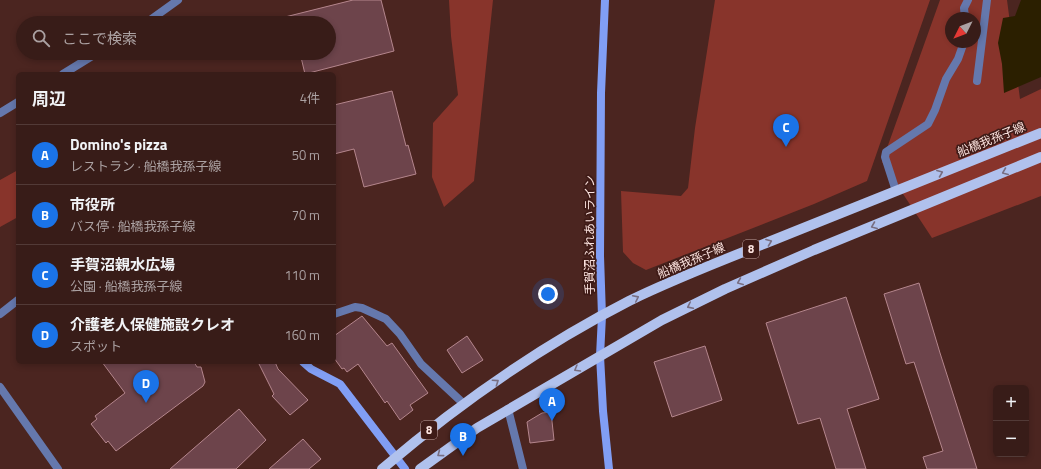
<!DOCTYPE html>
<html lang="ja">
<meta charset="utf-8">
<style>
body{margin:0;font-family:"Titillium Web","Noto Sans JP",sans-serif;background:#432925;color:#f1f3f6}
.controls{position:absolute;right:12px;bottom:12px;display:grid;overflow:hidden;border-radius:6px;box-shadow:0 2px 6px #0003}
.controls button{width:36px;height:36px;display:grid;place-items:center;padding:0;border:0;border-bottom:1px solid #523a37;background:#381c18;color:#f1f3f6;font:20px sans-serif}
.compass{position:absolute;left:945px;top:12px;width:36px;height:36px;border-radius:50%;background:#381c18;box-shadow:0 2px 6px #0003;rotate:228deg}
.you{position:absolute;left:548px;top:294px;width:14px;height:14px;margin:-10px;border:3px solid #fff;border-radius:50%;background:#1a73e8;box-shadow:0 0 0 6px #1a73e833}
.badge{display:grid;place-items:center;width:26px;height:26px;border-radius:50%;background:#1a73e8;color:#fff;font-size:13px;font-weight:700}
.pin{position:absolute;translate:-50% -33px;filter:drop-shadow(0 1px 2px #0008)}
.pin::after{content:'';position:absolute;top:21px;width:14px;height:12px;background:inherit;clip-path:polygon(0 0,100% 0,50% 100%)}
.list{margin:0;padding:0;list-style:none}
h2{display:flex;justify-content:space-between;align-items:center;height:52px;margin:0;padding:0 16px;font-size:17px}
h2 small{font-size:13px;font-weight:400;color:#aba1a2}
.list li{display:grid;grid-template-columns:26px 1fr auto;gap:12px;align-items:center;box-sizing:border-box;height:60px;padding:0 16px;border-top:1px solid #523a37}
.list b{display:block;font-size:15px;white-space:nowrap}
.list p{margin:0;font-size:13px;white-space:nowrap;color:#aba1a2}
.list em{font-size:13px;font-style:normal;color:#aba1a2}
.icon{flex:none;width:22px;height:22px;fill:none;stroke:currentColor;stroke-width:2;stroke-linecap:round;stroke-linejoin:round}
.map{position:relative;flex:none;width:1041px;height:469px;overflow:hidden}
.search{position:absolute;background:#381c18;box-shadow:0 2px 6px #0003;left:16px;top:16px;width:320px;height:44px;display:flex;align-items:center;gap:10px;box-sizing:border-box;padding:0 14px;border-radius:22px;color:#aba1a2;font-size:15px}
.panel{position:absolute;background:#381c18;box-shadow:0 2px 6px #0003;left:16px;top:72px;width:320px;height:292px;border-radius:6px}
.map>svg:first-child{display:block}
.green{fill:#88342b;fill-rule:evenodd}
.water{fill:#2b1f00}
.building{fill:#6d444b;stroke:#b5868d}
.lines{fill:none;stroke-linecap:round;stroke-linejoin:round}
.lane{stroke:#6578ad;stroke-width:8}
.street{stroke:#6578ad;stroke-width:8}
.secondary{stroke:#819ef4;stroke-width:8}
.primary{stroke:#b0c1ed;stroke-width:10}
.oneway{stroke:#786e82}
.labels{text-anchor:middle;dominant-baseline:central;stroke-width:3.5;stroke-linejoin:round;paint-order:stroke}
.shield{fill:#3f1b17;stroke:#c3a6a2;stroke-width:1}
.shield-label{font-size:11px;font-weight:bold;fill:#fbe2de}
.street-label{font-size:12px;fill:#fbe2de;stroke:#3f1b17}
</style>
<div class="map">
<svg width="1041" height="469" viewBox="0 0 1041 469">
<rect width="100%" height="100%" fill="#4b2520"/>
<path class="green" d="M 449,0 L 493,0 L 474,181 L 444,207 L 432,177 L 433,123 L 458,95 L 451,36 Z
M 715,0 L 930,0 L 867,181 L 814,204 L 646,270 L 633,263 L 623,252 L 621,191 L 681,196 L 688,188 L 695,128 Z
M 940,0 L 1007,0 L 1020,99 L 1041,89 L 1041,196 L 932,238 L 882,162 ZM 951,18 L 975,18 L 975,42 L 951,42 Z
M 18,170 L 18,217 L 0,227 L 0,180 Z"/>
<path class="water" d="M 1021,0 L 1041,0 L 1041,77 L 1004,93 L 1002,64 L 998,43 L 1003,18 L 1015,16 Z"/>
<path class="building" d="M 353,0 L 381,0 L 394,51 L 305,74 L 300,53 L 329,53 L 329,23 L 281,23 L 281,18 Z
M 392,91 L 406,146 L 408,145 L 416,174 L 364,187 L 354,149 L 334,154 L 334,105 Z
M 919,283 L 940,353 L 977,469 L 927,469 L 923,457 L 943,451 L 914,362 L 906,364 L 884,294 Z
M 846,297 L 879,399 L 847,409 L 866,469 L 836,469 L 820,418 L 798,424 L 766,323 Z
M 362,316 L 387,346 L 392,343 L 428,393 L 410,405 L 413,410 L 400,420 L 387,401 L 385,403 L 358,364 L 347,372 L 344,368 L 342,369 L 334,358 L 334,336 Z
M 467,336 L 483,360 L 462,373 L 447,350 Z
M 705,346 L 722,400 L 672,417 L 654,362 Z
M 102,362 L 194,362 L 197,367 L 201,367 L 205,382 L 203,386 L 116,451 L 108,441 L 106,443 L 91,424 L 97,419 L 95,416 L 125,393 Z
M 258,362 L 275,362 L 278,369 L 308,400 L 290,415 L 272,396 L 274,394 Z
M 239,409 L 266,440 L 236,469 L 170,469 Z
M 551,412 L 554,440 L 530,443 L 527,422 L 542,413 Z
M 303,439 L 321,459 L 309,469 L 269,469 Z"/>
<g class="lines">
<path class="lane" d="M 965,18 L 964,8 L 968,0
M 977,81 L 987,0
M 896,191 L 885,157 L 886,152 L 928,124 L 935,110 L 946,79 L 958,59 L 964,42"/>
<path class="street" d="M 146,23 L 178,0
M 63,74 L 97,53
M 0,113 L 18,102
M 0,314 L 18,300
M 334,314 L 355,307 L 362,308 L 386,319 L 400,334 L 421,364 L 464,404
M 0,387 L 58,469
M 508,409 L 523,469"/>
<path class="secondary" d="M 605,0 L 601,93 L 600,256 L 602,316 L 600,356 L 603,411 L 609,469
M 303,362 L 311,369 L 340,384 L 405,469"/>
<path class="primary" d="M 382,469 C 457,405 541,346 629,301 C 682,275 737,255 791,233 C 874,200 958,166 1041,133
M 420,469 L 477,428 L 662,320 L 725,289 L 814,250 L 1041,157"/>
</g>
<defs><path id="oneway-chevron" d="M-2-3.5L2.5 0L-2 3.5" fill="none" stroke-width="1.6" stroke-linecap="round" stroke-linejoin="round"/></defs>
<g class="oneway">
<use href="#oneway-chevron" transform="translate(1005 172) rotate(158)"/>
<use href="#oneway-chevron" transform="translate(940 173) rotate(-22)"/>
<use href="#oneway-chevron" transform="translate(874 226) rotate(158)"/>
<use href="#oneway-chevron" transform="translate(769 242) rotate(-21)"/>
<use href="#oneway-chevron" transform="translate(740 282) rotate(157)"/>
<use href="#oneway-chevron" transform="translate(636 298) rotate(-26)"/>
<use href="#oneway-chevron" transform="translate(690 306) rotate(154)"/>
<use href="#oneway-chevron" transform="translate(577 369) rotate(150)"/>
<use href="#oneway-chevron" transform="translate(496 382) rotate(-34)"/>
<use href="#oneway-chevron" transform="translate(440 454) rotate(143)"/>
</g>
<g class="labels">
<g class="shield">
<rect x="743" y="240" width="16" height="18" rx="3"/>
<rect x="421" y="421" width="16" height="18" rx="3"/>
</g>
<g class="shield-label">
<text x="751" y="249">8</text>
<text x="429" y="430">8</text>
</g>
<g class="street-label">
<text transform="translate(991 139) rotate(-22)">船橋我孫子線</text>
<text transform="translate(589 235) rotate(-90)">手賀沼ふれあいライン</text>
<text transform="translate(691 260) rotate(-23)">船橋我孫子線</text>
</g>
</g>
</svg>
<div class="controls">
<button>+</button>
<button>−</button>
</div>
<svg class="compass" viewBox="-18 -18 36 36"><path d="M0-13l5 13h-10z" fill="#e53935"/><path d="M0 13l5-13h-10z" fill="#aba1a2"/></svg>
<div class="you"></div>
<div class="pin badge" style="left:552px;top:421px">A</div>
<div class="pin badge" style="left:463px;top:456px">B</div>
<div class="pin badge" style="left:786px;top:147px">C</div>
<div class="pin badge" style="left:146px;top:403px">D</div>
<div class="search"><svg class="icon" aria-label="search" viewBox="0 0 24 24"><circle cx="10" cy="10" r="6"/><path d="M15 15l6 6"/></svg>ここで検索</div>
<section class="panel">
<h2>周辺<small>4件</small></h2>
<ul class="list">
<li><span class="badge">A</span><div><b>Domino's pizza</b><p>レストラン · 船橋我孫子線</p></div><em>50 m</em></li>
<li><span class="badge">B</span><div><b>市役所</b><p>バス停 · 船橋我孫子線</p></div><em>70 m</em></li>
<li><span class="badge">C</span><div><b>手賀沼親水広場</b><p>公園 · 船橋我孫子線</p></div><em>110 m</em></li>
<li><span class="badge">D</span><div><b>介護老人保健施設クレオ</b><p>スポット</p></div><em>160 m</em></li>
</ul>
</section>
</div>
